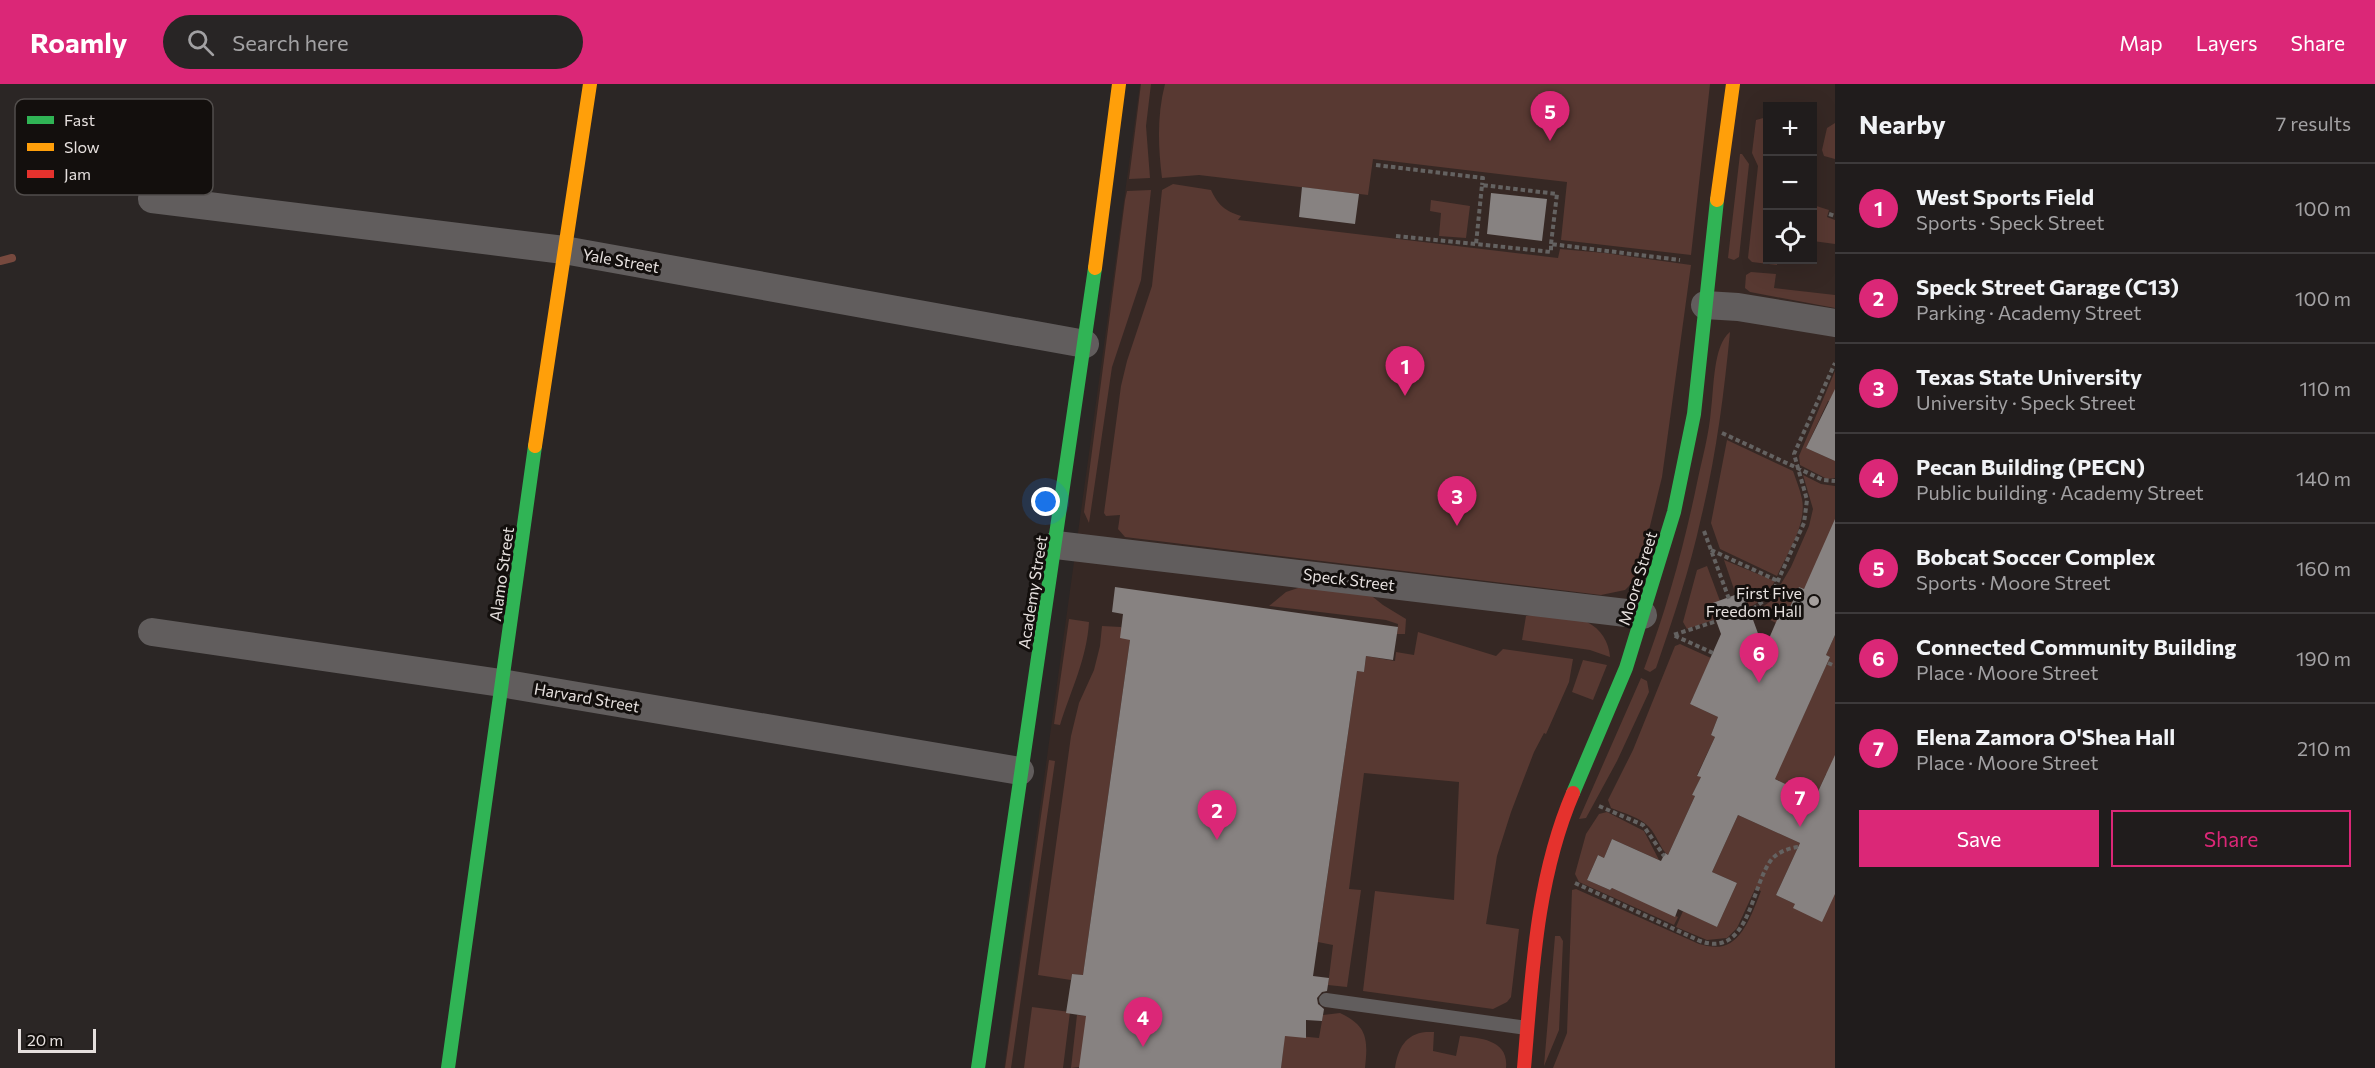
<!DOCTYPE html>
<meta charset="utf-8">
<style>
body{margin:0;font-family:Commissioner,sans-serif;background:#282525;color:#f1f3f6}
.controls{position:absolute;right:18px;top:18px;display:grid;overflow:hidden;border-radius:0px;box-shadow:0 6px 24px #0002}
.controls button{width:54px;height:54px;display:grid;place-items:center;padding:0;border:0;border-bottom:2px solid #3d3a3b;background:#201c1c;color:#f1f3f6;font:30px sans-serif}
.scale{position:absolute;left:18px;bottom:15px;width:78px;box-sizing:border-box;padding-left:6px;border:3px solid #e6e0de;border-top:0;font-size:16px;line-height:21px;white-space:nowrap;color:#e6e0de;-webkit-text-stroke:4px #130f0d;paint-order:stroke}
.you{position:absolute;left:1046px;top:418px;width:21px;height:21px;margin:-15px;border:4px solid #fff;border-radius:50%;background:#1a73e8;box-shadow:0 0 0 9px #1a73e833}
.badge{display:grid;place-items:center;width:39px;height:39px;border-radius:50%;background:#db2777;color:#fff;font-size:20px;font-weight:700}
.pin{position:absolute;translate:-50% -50px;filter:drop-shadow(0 2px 3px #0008)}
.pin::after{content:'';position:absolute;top:32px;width:21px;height:18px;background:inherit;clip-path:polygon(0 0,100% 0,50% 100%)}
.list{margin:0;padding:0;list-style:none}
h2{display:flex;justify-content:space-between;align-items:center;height:78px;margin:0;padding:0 24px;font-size:26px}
h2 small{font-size:20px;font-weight:400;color:#a2a1a3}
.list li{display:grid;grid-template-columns:39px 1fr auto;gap:18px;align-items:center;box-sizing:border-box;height:90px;padding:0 24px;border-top:2px solid #3d3a3b}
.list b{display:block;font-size:22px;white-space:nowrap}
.list p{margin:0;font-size:20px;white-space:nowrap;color:#a2a1a3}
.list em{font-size:20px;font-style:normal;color:#a2a1a3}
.actions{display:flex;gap:12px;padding:18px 24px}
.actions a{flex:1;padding:14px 0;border:2px solid #db2777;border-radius:0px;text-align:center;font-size:21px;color:#db2777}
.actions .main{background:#db2777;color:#fff}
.icon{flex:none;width:33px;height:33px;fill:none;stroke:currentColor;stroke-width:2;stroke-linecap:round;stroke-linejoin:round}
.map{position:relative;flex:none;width:1835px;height:984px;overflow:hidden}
header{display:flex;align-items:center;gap:36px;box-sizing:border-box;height:84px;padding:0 30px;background:#db2777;color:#fff}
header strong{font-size:28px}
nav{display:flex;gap:33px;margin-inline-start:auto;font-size:21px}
.search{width:420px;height:54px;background:#282525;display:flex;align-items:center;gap:15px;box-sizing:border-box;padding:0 21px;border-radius:33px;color:#a2a1a3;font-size:22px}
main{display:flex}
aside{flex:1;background:#201c1c}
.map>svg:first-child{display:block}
.built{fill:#362824;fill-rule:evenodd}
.green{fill:#583932}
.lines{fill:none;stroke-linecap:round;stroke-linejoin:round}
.stream{stroke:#77493e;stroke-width:8}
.building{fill:#878281}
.path{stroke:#646261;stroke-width:4;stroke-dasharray:4.5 3;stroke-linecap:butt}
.lane{stroke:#615d5d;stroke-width:14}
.street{stroke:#615d5d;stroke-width:28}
.fast{stroke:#30b455;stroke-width:14}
.slow{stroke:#ff9f0a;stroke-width:14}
.jam{stroke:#e5322d;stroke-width:14}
.poi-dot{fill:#a59f9d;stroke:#130f0d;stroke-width:2}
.labels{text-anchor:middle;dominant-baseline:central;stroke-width:6;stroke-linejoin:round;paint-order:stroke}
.street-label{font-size:16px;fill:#e6e0de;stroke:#130f0d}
.poi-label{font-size:16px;fill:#e6e0de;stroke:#130f0d;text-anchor:end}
.key{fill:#130f0d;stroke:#524e4c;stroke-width:1.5}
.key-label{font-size:16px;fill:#e6e0de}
</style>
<header>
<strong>Roamly</strong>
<div class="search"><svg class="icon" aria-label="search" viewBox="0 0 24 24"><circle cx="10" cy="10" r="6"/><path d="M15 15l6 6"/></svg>Search here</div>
<nav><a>Map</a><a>Layers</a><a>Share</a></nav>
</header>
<main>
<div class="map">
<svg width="1835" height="984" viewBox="0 0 1835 984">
<rect width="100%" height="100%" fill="#2b2625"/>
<path class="built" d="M 1140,0 L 1835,0 L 1835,984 L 1004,984 ZM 1768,22 L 1812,22 L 1812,176 L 1768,176 Z"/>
<path class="green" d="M 1141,0 L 1151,0 L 1146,42 L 1150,94 L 1129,95 Z
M 1165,0 L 1710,0 L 1691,171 L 1561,156 L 1567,98 L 1373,75 L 1368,111 L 1199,91 L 1162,94 C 1158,62 1157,31 1165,0 Z
M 1767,33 L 1768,176 L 1777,176 L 1777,181 L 1752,178 L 1748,174 L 1758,82 L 1752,69 L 1756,36 Z
M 1835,39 L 1835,75 L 1824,72 L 1822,66 L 1827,44 Z
M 1740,70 L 1742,70 L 1749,80 L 1739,173 L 1734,176 L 1728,174 Z
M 1173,100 L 1211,106 C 1218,121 1225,127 1241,132 L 1238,136 L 1558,174 L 1560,165 L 1605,169 L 1691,181 L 1662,393 L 1639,487 L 1633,498 L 1625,506 L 1601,511 L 1125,453 L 1118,445 L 1120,431 L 1106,432 L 1104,429 L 1121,302 L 1127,277 L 1152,202 L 1162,106 Z
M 1151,106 L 1141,196 L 1112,283 L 1089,439 L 1084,428 L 1125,116 L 1127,107 Z
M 1431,116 L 1470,122 L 1466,154 L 1439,152 L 1441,129 L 1430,127 Z
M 1813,121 L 1829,126 L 1827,133 L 1835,136 L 1835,160 L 1813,157 Z
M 1751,188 L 1776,190 L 1774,204 L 1835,211 L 1835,224 L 1750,208 L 1745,204 L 1746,191 Z
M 1730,248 C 1724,310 1716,373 1701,434 C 1690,485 1673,535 1656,584 L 1650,588 L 1644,585 C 1667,524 1684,462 1697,399 C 1702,375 1709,351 1711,326 C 1714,305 1713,261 1730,248 Z
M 1835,287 L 1835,319 L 1828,317 L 1806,364 L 1835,377 L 1835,394 L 1827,395 L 1800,381 L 1799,372 Z
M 1727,356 L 1793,387 C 1796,396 1800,405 1802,415 C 1807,440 1787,470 1777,492 L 1720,465 L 1711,439 Z
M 1803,391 L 1821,400 L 1835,402 L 1835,448 L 1804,505 L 1799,503 L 1786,532 L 1780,529 L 1776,539 L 1755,528 L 1771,517 L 1791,483 L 1809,442 L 1813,425 Z
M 1724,476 L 1775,497 C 1768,509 1762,518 1749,523 L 1743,508 L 1736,511 Z
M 1707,482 L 1720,517 L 1716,535 L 1687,545 L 1683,538 L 1697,486 Z
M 1316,498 L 1363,505 L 1383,521 L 1406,535 L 1405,550 L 1397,550 L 1398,540 L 1386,536 L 1269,522 L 1286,508 Z
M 1537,530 L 1587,538 C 1601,545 1609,558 1610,573 L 1590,566 L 1522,556 L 1526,532 Z
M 1069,535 L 1089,538 C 1087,574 1071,606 1060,641 L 1054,640 Z
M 1102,542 L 1121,543 L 1130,556 L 1083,891 L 1072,890 L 1071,896 L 1038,891 L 1071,652 L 1079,619 L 1094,586 L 1100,562 Z
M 1418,548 L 1496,572 L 1503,565 L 1573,575 L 1569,598 L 1546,650 L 1544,649 L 1534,668 L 1511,728 L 1497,772 L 1486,840 L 1519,845 L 1511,913 L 1507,918 L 1493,925 L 1363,907 L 1375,807 L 1454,816 L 1459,698 L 1364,689 L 1349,805 L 1361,806 L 1347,903 L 1328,901 L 1333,861 L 1318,858 L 1357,587 L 1364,588 L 1366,572 L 1395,577 L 1396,568 L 1414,571 Z
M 1835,551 L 1835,694 L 1826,690 L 1815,714 L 1752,684 L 1788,665 L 1830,573 L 1826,571 Z
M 1680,560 L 1711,574 L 1690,620 L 1718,633 L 1711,651 L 1715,653 L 1697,691 L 1701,693 L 1692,711 L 1695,712 L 1668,771 C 1660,765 1657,751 1649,743 C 1640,733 1623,729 1611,724 L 1608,716 L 1633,666 L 1675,562 Z
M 1583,576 L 1607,581 L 1593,616 L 1572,608 Z
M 1641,594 L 1647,597 L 1649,608 L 1617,677 L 1586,734 L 1579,735 Z
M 1049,676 L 1055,677 L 1011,984 L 1005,984 Z
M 1607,728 L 1644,747 L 1659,776 L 1612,755 L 1604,774 L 1598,771 L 1587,796 L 1610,806 L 1612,804 L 1678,833 L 1674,841 L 1579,798 L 1575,790 L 1586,750 L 1599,730 Z
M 1738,731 L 1800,759 L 1776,811 L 1795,820 L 1835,801 L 1835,984 L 1553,984 L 1567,949 L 1572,806 L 1576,805 L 1699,860 C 1707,862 1715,864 1723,862 C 1744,857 1754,824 1761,807 L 1755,805 L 1737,844 L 1727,854 L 1707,856 L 1676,843 L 1683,827 L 1717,843 L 1737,799 L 1712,788 Z
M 1555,852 L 1560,852 L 1563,857 L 1559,946 L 1544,982 Z
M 1032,923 L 1070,928 L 1063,984 L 1024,984 Z
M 1340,929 C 1368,942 1368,956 1365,984 L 1281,984 L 1284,958 L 1071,984 L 1077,931 L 1319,954 L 1323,931 Z
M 1426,948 L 1434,948 L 1433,967 L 1456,972 L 1460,952 C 1481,954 1509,956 1506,984 L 1395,984 C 1398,965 1405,950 1426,948 Z"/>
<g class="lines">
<path class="stream" d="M 0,177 L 12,174"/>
</g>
<path class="building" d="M 1302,103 L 1359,110 L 1355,140 L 1299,133 Z
M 1491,109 L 1547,115 L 1542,157 L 1487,150 Z
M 1835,305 L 1835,377 L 1806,364 Z
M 1835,435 L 1835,551 L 1826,571 L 1830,573 L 1775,695 L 1815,714 L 1835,671 L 1835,810 L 1822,838 L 1793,824 L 1795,820 L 1776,811 L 1800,759 L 1738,731 L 1712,788 L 1737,799 L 1717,843 L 1678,825 L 1675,833 L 1612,804 L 1610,806 L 1587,796 L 1598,771 L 1604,774 L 1612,755 L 1661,777 L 1665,769 L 1668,771 L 1695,712 L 1692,711 L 1701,693 L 1697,692 L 1715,653 L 1711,651 L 1718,633 L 1690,620 L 1721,550 L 1710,520 L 1743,508 L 1764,566 L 1780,529 L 1786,532 L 1799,503 L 1804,505 Z
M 1115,503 L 1398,543 L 1393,576 L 1366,572 L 1364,588 L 1357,587 L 1313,892 L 1329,894 L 1327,907 L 1322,908 L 1317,914 L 1318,920 L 1324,925 L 1322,937 L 1306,936 L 1306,954 L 1285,952 L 1281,984 L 1079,984 L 1086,932 L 1066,929 L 1072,890 L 1083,891 L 1130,556 L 1120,554 L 1123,530 L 1112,528 Z"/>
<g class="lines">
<path class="path" d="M 1376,81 L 1483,94 L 1482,101
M 1829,130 L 1835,132
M 1396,152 L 1476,160
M 1551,160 L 1557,110 L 1482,101 L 1476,160 L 1551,168 L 1551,160 L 1680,176
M 1722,349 L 1823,396 L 1835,397
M 1704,447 L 1729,515
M 1711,466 L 1778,497
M 1753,525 L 1772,510 L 1804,439 L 1807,416 L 1794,370 L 1835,279
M 1713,569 L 1673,551 L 1717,537
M 1828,579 L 1835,582
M 1599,722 L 1643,741 L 1664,772
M 1575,799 L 1700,857 C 1750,875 1751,800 1772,775 C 1778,768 1789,764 1798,763"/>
<path class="lane" d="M 1326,916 L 1527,944"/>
<path class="street" d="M 152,115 L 564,166 L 1085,260
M 1705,221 L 1738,223 L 1835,239
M 1056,461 L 1643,531
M 152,548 L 501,599 L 1020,687"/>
<path class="fast" d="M 1573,709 L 1626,584 L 1674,428 L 1694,330 L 1717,116
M 448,984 L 535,362
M 978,984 L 1095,184"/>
<path class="slow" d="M 1717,116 L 1733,0
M 1095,184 L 1119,0
M 535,362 L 590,0"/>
<path class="jam" d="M 1524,984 C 1532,892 1536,795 1573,709"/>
</g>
<circle class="poi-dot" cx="1814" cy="517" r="6"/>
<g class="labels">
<g class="street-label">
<text transform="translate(621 176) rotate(10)">Yale Street</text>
<text transform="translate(501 490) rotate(-82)">Alamo Street</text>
<text transform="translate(1637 494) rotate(-73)">Moore Street</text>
<text transform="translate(1349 495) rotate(7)">Speck Street</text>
<text transform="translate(1032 508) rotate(-81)">Academy Street</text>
<text transform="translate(587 613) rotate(10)">Harvard Street</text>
</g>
<g class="poi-label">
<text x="1802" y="508">First Five<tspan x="1802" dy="18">Freedom Hall</tspan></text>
</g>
</g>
<rect x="15" y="15" width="198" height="96" rx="9" class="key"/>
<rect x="27" y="32" width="27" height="8" fill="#30b455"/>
<rect x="27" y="59" width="27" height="8" fill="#ff9f0a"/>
<rect x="27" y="86" width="27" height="8" fill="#e5322d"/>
<g class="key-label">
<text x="64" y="42">Fast</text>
<text x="64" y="69">Slow</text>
<text x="64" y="96">Jam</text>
</g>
</svg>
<div class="controls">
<button>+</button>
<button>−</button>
<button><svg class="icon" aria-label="locate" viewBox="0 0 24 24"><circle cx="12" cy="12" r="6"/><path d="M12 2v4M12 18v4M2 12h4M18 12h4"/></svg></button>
</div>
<div class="scale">20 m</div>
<div class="you"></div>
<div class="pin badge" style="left:1405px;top:312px">1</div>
<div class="pin badge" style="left:1217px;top:756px">2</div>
<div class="pin badge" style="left:1457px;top:442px">3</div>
<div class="pin badge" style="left:1143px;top:963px">4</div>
<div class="pin badge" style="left:1550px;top:57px">5</div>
<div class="pin badge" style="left:1759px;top:599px">6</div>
<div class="pin badge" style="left:1800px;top:743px">7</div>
</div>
<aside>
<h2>Nearby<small>7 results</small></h2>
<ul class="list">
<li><span class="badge">1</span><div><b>West Sports Field</b><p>Sports · Speck Street</p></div><em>100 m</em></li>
<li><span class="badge">2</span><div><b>Speck Street Garage (C13)</b><p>Parking · Academy Street</p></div><em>100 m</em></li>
<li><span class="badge">3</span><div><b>Texas State University</b><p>University · Speck Street</p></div><em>110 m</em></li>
<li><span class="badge">4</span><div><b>Pecan Building (PECN)</b><p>Public building · Academy Street</p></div><em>140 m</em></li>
<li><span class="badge">5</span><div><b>Bobcat Soccer Complex</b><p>Sports · Moore Street</p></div><em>160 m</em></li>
<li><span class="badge">6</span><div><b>Connected Community Building</b><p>Place · Moore Street</p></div><em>190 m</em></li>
<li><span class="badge">7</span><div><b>Elena Zamora O'Shea Hall</b><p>Place · Moore Street</p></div><em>210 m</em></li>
</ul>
<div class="actions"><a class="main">Save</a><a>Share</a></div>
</aside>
</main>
